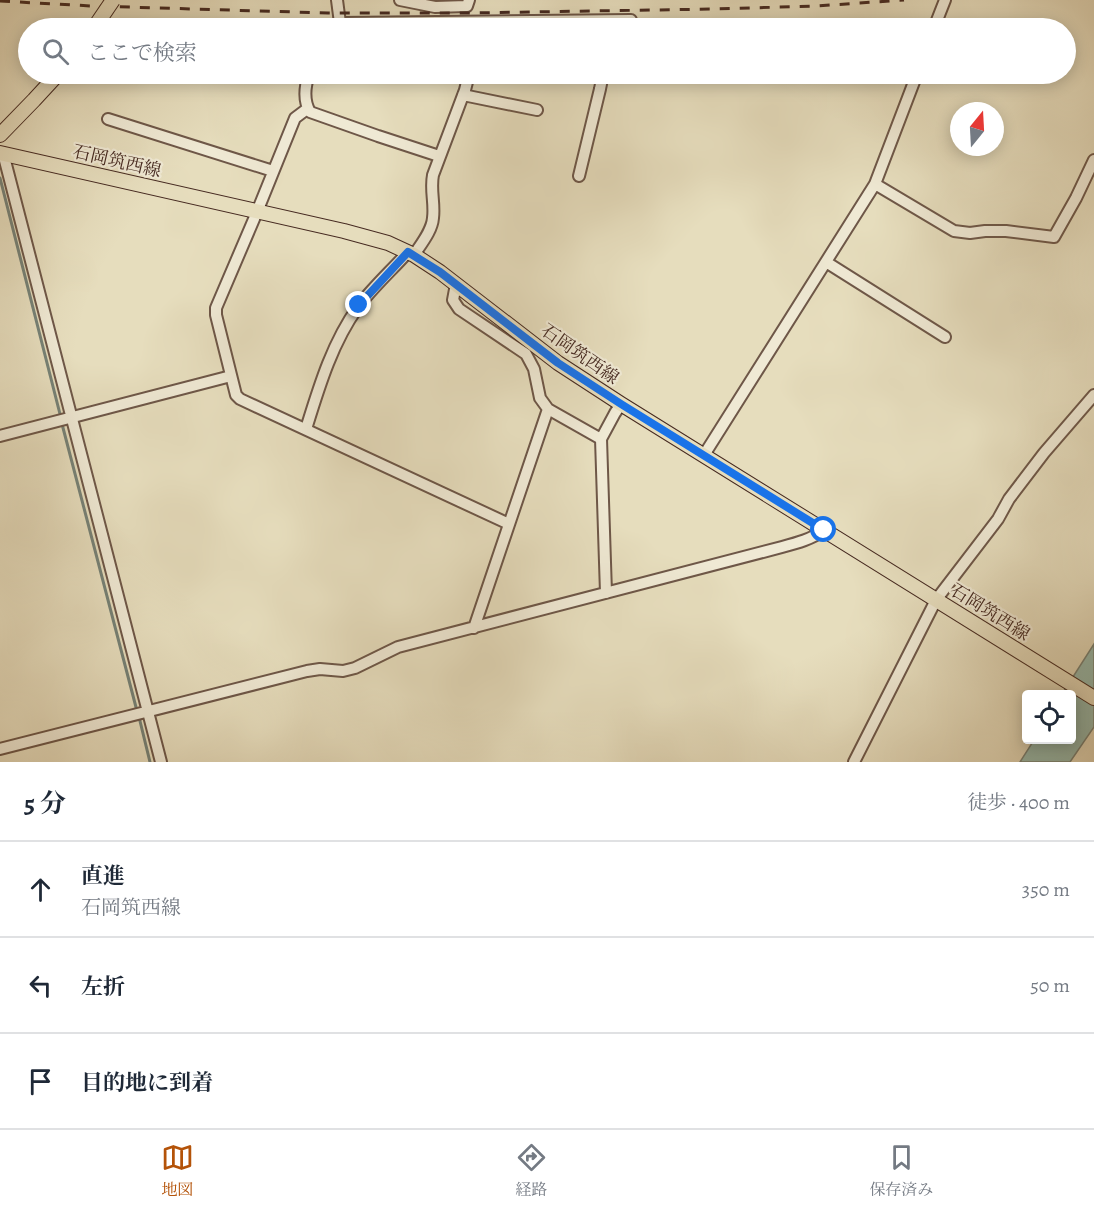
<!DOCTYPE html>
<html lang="ja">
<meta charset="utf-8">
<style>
body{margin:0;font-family:Alegreya,"Noto Serif JP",serif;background:#f6f6f7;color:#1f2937}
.controls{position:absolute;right:18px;bottom:18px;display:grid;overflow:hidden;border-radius:6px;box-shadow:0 3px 15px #0003}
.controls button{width:54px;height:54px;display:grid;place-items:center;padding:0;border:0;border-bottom:2px solid #e0e1e3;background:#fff;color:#1f2937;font:30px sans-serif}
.compass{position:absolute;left:950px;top:102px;width:54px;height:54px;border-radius:50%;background:#fff;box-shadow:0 3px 15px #0003;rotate:18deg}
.stop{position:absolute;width:18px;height:18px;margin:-14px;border:4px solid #1a73e8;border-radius:50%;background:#fff}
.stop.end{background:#1a73e8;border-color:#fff;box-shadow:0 2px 6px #0008}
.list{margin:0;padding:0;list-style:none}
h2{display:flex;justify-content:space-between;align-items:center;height:78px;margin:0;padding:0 24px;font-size:26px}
h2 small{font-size:20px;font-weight:400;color:#747a83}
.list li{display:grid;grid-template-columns:39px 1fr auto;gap:18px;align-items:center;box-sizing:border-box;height:96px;padding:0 24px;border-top:2px solid #e0e1e3}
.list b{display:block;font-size:22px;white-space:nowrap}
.list p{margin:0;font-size:20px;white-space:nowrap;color:#747a83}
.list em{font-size:20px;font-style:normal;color:#747a83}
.icon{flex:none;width:33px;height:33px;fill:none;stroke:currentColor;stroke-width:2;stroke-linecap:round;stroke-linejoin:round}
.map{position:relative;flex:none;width:1094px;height:762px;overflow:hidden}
.search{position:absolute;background:#fff;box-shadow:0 3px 15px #0003;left:18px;right:18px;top:18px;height:66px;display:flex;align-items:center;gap:15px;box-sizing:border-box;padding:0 21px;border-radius:33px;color:#747a83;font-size:22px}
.sheet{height:366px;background:#fff}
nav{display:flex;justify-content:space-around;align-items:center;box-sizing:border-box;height:84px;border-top:2px solid #e0e1e3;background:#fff;font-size:16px;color:#747a83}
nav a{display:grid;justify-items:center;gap:3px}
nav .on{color:#b45309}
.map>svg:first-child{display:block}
.water{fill:#96bcb0;stroke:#768277;stroke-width:1.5}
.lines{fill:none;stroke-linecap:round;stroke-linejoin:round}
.stream{stroke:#768277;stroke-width:3}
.minor-casing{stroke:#6e5748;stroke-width:14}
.major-casing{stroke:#462a21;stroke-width:16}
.minor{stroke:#efe9d4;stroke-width:10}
.major{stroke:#e6ddbd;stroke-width:14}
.rail{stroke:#462a21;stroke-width:3;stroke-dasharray:10 10;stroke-linecap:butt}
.major-bridge-casing{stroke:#462a21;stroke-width:16;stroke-linecap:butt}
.major-bridge{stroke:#e6ddbd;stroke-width:14}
.route{stroke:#1a73e8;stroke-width:8}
.labels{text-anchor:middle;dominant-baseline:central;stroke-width:4.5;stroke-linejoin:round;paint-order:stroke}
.street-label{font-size:18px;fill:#462a21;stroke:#efe9d4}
</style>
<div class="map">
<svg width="1094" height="762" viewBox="0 0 1094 762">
<rect width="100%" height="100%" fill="#e6ddbd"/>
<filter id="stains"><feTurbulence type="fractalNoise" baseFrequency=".00333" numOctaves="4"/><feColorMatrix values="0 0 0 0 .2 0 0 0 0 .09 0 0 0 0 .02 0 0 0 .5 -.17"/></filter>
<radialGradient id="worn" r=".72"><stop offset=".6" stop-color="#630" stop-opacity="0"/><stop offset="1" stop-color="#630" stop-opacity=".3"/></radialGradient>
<path class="water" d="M 1094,644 L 1094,727 L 1070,762 L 1020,762 L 1034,740 L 1072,740 L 1072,694 L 1062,694 Z"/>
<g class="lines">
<path class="stream" d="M 0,178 L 61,418
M 62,424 L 137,711
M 139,717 L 150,762"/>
<g class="minor-casing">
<path id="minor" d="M 400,0 L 435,7 L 467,6 L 469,0
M 340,23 L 631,20
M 335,28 L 340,23 L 337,0
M 934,28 L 945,0
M 309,74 C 305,86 303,100 310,112 L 378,136 L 439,156
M 463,95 L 537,110
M 307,109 L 295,118 L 257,212 L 216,308 L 216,315 L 236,395 L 240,399 L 509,524
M 108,119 L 273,171
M 3,153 L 161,762
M 579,176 L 600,89 L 603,74
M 875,184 L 954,231 L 970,233 L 985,231 L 1006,231 L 1054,237 L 1076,198 L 1094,160
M 414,255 C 421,244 432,231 433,218 C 435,203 430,190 433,175 L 465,90 L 469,74
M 826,262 L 945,337
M 456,284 L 453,300 L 459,309 L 526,354 L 534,369 L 540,398 L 548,409 L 601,439
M 306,429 C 319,387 332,343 358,307 C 372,288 392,270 408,252
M 0,436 L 231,376
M 704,455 L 875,184 L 917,74
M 606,593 L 601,439 L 615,413 L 621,404
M 474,628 L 548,409
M 0,749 L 307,671 L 320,669 L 343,671 L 355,668 L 398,647 L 782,547 C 797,543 812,539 824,530
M 854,762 L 936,600 L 998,519 L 1009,499 L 1044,453 L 1094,395"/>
</g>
<g class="major-casing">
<path id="major" d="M 0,135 L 34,100 L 58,74
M 0,153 L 344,231 L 388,243 L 414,255 L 440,272 L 558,363 L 621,404 L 1094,698"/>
</g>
<use href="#minor" class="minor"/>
<use href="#major" class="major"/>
<path class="rail" d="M 0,1 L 92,6 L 328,13 L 467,13 L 715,9 L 816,6 L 904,0"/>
<g class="major-bridge-casing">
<path id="major-bridge" d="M 94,28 L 113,0"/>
</g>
<use href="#major-bridge" class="major-bridge"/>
</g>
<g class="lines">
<path class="route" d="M 359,305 L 408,252 L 440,272 L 558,363 L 621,404 L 824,530"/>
</g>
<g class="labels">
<g class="street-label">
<text transform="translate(117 161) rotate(13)">石岡筑西線</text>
<text transform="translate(580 354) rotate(35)">石岡筑西線</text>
<text transform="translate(990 612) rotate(32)">石岡筑西線</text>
</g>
</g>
<rect width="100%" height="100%" filter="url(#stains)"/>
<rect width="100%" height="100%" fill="url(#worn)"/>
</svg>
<div class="controls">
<button><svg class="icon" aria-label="locate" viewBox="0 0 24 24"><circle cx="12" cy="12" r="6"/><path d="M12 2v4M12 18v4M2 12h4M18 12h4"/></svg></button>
</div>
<svg class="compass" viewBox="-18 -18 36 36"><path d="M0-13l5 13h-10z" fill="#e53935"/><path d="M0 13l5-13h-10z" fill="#747a83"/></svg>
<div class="stop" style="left:824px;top:530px"></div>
<div class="stop end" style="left:359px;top:305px"></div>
<div class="search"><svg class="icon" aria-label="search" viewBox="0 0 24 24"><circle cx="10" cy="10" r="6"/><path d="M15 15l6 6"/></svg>ここで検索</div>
</div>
<section class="sheet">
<h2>5 分<small>徒歩 · 400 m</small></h2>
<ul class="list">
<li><svg class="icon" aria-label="ahead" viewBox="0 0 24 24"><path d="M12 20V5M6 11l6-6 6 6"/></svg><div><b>直進</b><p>石岡筑西線</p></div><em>350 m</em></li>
<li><svg class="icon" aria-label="left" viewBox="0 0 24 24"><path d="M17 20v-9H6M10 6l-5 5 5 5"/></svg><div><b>左折</b></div><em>50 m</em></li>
<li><svg class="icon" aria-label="arrive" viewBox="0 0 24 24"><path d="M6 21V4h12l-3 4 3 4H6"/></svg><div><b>目的地に到着</b></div></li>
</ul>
</section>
<nav>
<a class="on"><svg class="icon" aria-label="map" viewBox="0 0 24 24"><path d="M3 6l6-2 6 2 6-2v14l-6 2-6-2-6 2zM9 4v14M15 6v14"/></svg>地図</a>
<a><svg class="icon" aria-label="directions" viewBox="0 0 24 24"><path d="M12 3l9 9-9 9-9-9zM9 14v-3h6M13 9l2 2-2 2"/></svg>経路</a>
<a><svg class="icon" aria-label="saved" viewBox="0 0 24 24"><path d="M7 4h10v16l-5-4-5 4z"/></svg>保存済み</a>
</nav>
